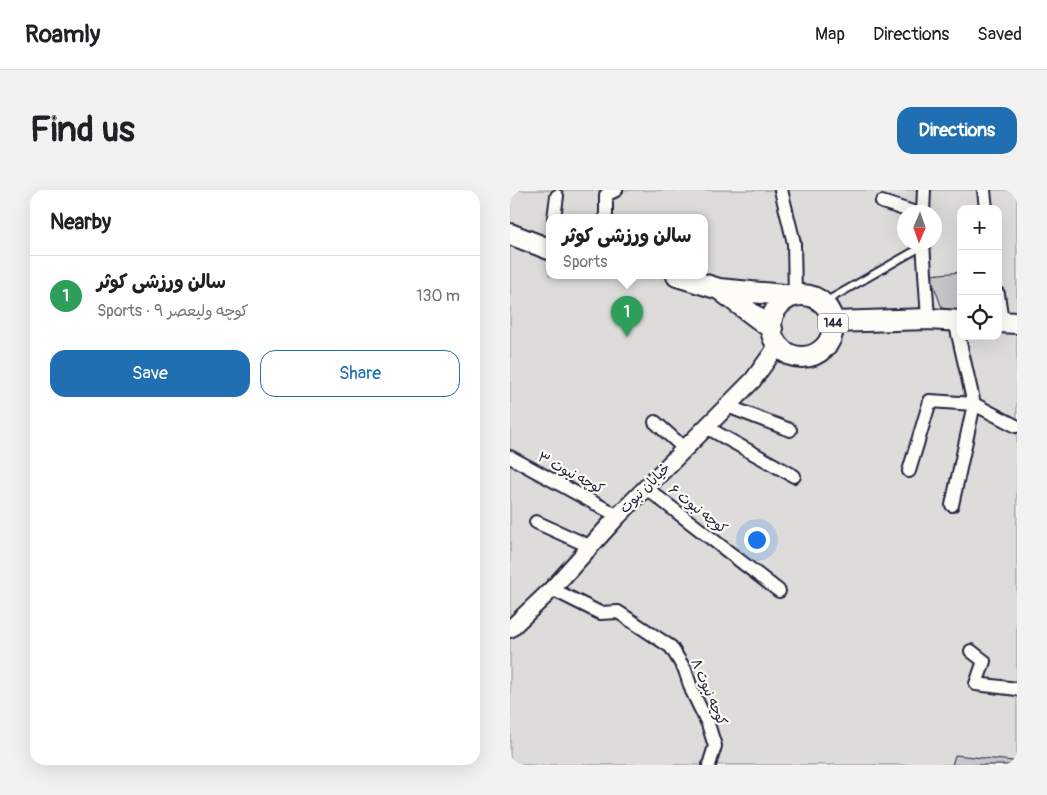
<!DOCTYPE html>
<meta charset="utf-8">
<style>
body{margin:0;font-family:Pangolin,"Playpen Sans Arabic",sans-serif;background:#f2f2f2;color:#202124}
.controls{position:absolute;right:15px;top:15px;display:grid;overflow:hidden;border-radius:10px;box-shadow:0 5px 20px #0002}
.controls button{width:45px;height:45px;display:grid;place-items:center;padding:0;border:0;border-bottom:1px solid #e0e0e0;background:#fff;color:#202124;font:25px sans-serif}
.compass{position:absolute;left:387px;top:15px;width:45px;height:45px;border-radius:50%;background:#fff;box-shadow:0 5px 20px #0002;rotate:182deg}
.you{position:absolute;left:246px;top:349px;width:18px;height:18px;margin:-12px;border:4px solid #fff;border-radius:50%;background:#1a73e8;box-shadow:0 0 0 8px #1a73e833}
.badge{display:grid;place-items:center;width:32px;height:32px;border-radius:50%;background:#1f6fb2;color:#fff;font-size:16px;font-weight:700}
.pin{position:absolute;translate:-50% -41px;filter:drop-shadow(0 1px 2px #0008)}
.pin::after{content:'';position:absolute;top:26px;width:18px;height:15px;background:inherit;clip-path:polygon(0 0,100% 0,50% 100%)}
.popup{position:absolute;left:36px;top:24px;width:162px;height:65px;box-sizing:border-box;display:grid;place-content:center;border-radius:10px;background:#fff;filter:drop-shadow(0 1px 4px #0005);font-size:16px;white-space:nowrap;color:#757577}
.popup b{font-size:19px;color:#202124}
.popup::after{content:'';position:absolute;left:50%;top:100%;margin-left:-10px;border:10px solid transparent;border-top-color:#fff}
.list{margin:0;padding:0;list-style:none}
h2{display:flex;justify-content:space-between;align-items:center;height:65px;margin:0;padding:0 20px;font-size:21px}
h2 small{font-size:16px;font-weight:400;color:#757577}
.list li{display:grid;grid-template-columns:32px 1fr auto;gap:15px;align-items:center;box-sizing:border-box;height:80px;padding:0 20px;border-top:1px solid #e0e0e0}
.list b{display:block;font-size:19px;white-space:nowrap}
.list p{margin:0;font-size:16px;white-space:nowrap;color:#757577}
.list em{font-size:16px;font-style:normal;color:#757577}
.actions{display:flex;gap:10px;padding:15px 20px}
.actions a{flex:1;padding:11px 0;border:1px solid #1f6fb2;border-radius:15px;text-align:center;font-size:18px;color:#1f6fb2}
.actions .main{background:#1f6fb2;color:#fff}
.icon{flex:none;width:28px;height:28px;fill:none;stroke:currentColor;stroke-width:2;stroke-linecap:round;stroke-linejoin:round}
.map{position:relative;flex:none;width:507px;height:575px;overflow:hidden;border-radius:15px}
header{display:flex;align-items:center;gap:30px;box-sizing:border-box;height:70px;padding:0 25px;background:#fff;border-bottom:1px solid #e0e0e0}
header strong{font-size:24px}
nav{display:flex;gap:28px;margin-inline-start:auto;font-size:18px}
.intro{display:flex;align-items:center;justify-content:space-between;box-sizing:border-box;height:120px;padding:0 30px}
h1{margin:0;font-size:35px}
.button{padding:12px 22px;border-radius:15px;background:#1f6fb2;color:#fff;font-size:18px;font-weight:700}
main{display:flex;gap:30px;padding:0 30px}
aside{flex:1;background:#fff;border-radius:15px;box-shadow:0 5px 20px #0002}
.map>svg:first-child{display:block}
.green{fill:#dddcdb;stroke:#807f8b;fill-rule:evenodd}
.building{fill:#c6c6c8;stroke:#22223b}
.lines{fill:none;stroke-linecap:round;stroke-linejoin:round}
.service-casing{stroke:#22223b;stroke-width:10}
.minor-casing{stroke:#22223b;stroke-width:16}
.tertiary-casing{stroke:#22223b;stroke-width:20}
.primary-casing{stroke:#22223b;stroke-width:24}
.service{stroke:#fdfcf7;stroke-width:6}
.minor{stroke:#fdfcf7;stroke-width:12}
.tertiary{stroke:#fdfcf7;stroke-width:16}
.primary{stroke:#fdfcf7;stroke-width:20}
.labels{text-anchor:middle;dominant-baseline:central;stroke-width:4.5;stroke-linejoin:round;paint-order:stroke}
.shield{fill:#fdfcf7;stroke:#646373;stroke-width:1}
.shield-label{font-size:12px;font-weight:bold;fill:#22223b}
.street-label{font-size:14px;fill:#22223b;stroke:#fdfcf7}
</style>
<header>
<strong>Roamly</strong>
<nav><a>Map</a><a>Directions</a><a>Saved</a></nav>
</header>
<div class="intro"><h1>Find us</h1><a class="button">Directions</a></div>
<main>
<aside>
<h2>Nearby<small></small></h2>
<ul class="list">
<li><span class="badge" style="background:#2e9e5b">1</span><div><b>سالن ورزشی کوثر</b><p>Sports · کوچه ولیعصر ۹</p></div><em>130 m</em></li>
</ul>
<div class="actions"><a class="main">Save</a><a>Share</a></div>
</aside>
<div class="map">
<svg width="507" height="575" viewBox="0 0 507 575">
<rect width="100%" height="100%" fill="#fdfcf7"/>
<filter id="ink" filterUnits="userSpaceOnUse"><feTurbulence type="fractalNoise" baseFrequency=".02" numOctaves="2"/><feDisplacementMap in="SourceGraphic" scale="10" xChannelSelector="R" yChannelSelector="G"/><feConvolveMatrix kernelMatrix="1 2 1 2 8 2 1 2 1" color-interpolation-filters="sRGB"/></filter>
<g filter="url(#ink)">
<path class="green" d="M 0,0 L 507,0 L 507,575 L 0,575 ZM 451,19 L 488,19 L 488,146 L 451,146 ZM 394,22 L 424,22 L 424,52 L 394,52 ZM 39,28 L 194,28 L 194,86 L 39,86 Z"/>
<path class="building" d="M 451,82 L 451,121 L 432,118 L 420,85 Z
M 445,565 L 503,571 L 502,575 L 442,575 Z"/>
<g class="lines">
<g class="service-casing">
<path id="service" d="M 313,113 L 413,56"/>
</g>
<g class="minor-casing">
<path id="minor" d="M 271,0 L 284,53 L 285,106
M 474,0 L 476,19
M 372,12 L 403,22
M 413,22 L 414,0
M 44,28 L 47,6
M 96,28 L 96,5 L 106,0
M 413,52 L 418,129
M 488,104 L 492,132
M 217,216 L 280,240
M 145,232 L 175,259
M 196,237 L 284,286
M 0,267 L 108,326
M 399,281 L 420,211 L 464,214 L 506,236
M 136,298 L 269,401
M 442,315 L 464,214 L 445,131
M 26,332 L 79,356
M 42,399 L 90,423 L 108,422 L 161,457 L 175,480 L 182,501 L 198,534 L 205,556 L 199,575
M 461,461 L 474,471 L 466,494 L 507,499"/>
</g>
<g class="tertiary-casing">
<path id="tertiary" d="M 0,439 L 42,399 L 108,326 L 243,190 L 268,155"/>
</g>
<g class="primary-casing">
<path id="primary" d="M 0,44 L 39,59
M 167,86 L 209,99 L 285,106
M 209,99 L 262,139
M261 136a31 31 0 1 1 62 0a31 31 0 1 1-62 0Z
M 323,132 L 418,129 L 451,131
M 488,132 L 507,133"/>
</g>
<use href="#service" class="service"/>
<use href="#minor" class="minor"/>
<use href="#tertiary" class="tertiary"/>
<use href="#primary" class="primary"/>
</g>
</g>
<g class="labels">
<rect class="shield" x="308" y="123.5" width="30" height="19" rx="4"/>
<g class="shield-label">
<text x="323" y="133">144</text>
</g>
<g class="street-label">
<text transform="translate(61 283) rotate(28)">کوچه نبوت ۳</text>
<text transform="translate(135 298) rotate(-45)">خیابان نبوت</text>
<text transform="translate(188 319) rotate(38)">کوچه نبوت ۶</text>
<text transform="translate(199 502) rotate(67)">کوچه نبوت ۸</text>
</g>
</g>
</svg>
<div class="controls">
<button>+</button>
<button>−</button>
<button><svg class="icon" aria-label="locate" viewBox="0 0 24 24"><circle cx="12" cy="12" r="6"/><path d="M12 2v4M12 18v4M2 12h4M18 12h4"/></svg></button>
</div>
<svg class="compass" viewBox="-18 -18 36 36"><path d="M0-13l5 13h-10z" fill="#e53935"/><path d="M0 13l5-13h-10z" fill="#757577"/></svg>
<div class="you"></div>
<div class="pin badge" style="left:117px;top:147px;background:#2e9e5b">1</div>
<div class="popup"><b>سالن ورزشی کوثر</b>Sports</div>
</div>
</main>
